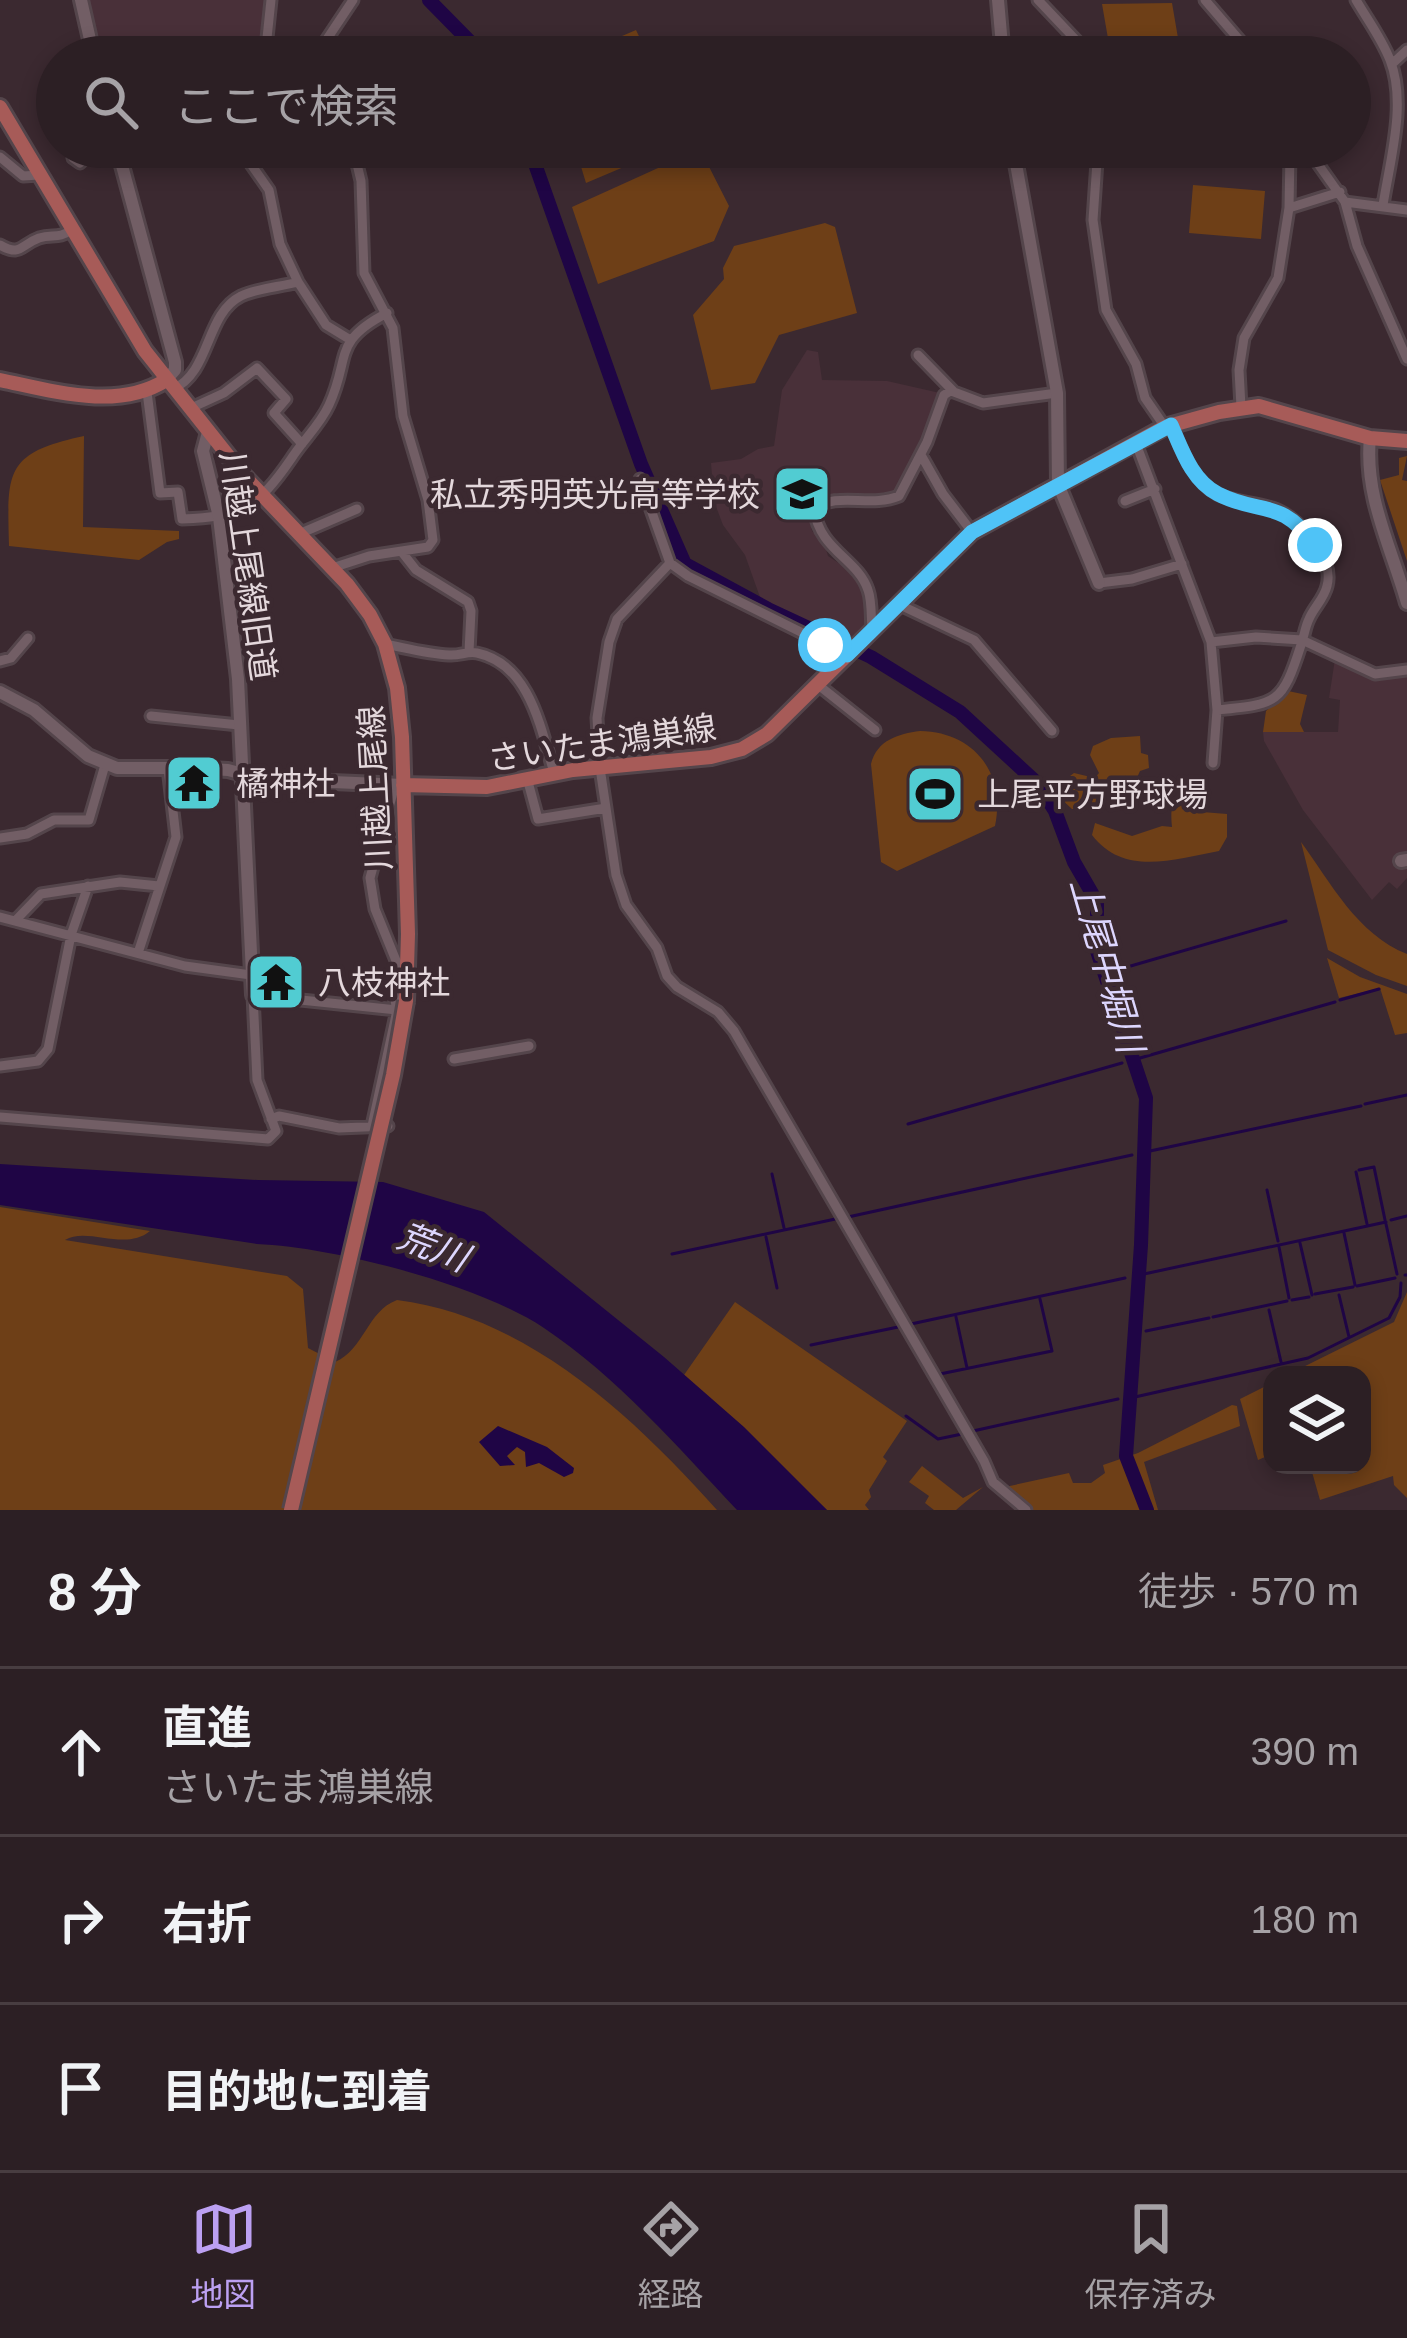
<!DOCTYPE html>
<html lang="ja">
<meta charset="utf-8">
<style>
body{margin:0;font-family:Arial,"Noto Sans JP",sans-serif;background:#382c31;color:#f1f3f6}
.controls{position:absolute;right:36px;bottom:36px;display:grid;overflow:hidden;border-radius:24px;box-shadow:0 6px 18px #0003}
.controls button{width:108px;height:108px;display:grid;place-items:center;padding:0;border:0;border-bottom:3px solid #483d41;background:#2c1f24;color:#f1f3f6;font:60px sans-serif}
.stop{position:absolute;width:36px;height:36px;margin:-27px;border:9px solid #4fc3f7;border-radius:50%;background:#fff}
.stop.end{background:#4fc3f7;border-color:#fff;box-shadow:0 3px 12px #0008}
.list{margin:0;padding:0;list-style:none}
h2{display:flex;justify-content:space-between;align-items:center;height:156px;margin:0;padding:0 48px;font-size:51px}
h2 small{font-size:39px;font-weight:400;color:#a6a2a6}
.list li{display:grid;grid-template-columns:78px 1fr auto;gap:36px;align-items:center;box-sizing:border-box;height:168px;padding:0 48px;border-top:3px solid #483d41}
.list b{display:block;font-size:45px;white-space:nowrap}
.list p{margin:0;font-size:39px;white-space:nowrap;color:#a6a2a6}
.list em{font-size:39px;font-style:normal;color:#a6a2a6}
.icon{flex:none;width:66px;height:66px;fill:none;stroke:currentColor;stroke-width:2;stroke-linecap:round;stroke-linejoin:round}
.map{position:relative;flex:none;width:1407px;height:1510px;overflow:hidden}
.search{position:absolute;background:#2c1f24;box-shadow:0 6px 18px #0003;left:36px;right:36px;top:36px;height:132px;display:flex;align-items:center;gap:30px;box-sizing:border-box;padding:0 42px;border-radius:66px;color:#a6a2a6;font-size:45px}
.sheet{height:660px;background:#2c1f24}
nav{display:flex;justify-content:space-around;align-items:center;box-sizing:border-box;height:168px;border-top:3px solid #483d41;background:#2c1f24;font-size:33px;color:#a6a2a6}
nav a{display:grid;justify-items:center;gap:6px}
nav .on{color:#bca0f2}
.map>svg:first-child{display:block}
.built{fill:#493039}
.green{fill:#6e3f17}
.water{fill:#1f0545}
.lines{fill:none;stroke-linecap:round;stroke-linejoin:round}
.stream{stroke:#1f0545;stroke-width:3}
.river{stroke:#1f0545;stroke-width:14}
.street-casing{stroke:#54454b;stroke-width:15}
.secondary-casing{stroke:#54454b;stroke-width:18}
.primary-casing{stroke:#54454b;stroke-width:20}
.street{stroke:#725e65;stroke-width:9}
.secondary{stroke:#725e65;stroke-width:12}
.primary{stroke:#a75b58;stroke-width:14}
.primary-bridge-casing{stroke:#54454b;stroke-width:20;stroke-linecap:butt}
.primary-bridge{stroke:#a75b58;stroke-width:14}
.route{stroke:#4fc3f7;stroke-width:15}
.labels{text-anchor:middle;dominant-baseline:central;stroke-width:9;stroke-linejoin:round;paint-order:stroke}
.poi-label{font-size:33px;fill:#e4d8dc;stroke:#3b2930;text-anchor:start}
.street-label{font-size:33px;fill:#e4d8dc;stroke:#3b2930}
.water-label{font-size:36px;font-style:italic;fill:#ddd6fe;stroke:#3b2930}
</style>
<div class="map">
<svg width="1407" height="1510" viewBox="0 0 1407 1510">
<rect width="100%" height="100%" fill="#3b2930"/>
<path class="built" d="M 85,0 L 268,0 L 263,57 L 115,57 L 119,42 L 93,34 Z
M 807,350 L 818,352 L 822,380 L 887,381 L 940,393 L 924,442 L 896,492 L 885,498 L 827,497 L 812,501 L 807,511 L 812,531 L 824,543 L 828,556 L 843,566 L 864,590 L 867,623 L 849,643 L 761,600 L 745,555 L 723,525 L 714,501 L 711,463 L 741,459 L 758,449 L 774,446 L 782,390 Z
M 1335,659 L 1364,674 L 1407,673 L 1407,878 L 1397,889 L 1389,882 L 1372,900 L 1303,810 L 1264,741 L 1263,732 L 1338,732 L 1340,700 L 1329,698 Z"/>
<path class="green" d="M 1172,3 L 1178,38 L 1169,48 L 1168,57 L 1140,57 L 1138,48 L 1110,50 L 1102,4 Z
M 636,30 L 649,57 L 573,57 Z
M 575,147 L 671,147 L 586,183 Z
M 700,149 L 729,206 L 714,241 L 598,284 L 572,207 Z
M 1193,185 L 1265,191 L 1261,239 L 1189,233 Z
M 825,223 L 835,227 L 857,313 L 779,335 L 755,383 L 711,390 L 693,315 L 724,279 L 723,268 L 734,246 Z
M 84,436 L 83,527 L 179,531 L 179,539 L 167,542 L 139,560 L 9,546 C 7,471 5,453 84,436 Z
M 1407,456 L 1402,480 L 1407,481 L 1407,561 L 1380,480 L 1399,475 L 1399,458 Z
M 1288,691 L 1307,695 L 1300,724 L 1304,732 L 1263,732 L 1266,711 Z
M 920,731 C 975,732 1006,774 995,826 L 897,871 L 881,862 L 871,764 C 877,740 898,734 920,731 Z
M 1140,736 L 1141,753 L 1148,755 L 1149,768 L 1140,771 L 1131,791 L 1092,809 L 1072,809 L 1060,798 L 1062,782 L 1074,773 L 1095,778 L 1099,773 L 1090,755 L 1093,746 L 1111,738 Z
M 1199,779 L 1202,812 L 1227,814 L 1227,837 L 1219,851 C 1174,859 1124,877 1092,835 L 1095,823 L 1132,836 L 1162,826 L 1172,827 C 1169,801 1176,791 1199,779 Z
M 1301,842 C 1331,883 1357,934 1407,954 L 1407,986 L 1376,975 L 1328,950 Z
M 1327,958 L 1360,977 L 1407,994 L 1407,1033 L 1395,1035 L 1380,988 L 1339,998 Z
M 0,1207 L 150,1231 C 125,1252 87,1226 65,1240 L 287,1276 L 303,1289 L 308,1348 L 335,1362 C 364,1350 367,1311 397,1300 C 527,1316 634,1417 717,1510 L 0,1510 Z
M 1407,1292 L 1407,1498 L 1394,1485 L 1393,1476 L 1320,1500 L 1310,1465 L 1362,1465 L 1362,1375 L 1287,1375 L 1394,1322 Z
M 735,1302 L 907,1421 L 883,1457 L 887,1461 L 869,1490 L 871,1497 L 865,1505 L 869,1510 L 827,1510 L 684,1375 Z
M 1272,1383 L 1272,1454 L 1258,1460 L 1240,1399 Z
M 1232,1405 L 1237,1406 L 1240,1426 L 1144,1462 L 1158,1510 L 1033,1510 L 1006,1491 L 1005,1487 L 1069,1473 L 1073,1483 L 1091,1483 L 1105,1473 L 1103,1465 L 1138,1453 Z
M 922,1466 L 963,1498 L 983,1487 L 956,1510 L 934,1510 L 925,1503 L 929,1496 L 909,1482 Z"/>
<path class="water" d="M 0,1164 L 258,1180 L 383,1182 L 484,1212 L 664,1357 L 744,1427 L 827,1510 L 737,1510 C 677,1446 617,1377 544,1328 C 480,1285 334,1247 257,1244 L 0,1205 Z
M 498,1426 L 547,1447 L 574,1468 L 573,1473 L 564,1477 L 539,1463 L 526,1467 L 525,1452 L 517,1447 L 507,1456 L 515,1465 L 500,1466 L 479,1442 Z"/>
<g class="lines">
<path class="stream" d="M 1110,972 L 1286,921
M 1340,1000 L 1379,989
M 1140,1058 L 1335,1002
M 1365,1104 L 1407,1095
M 908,1124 L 1122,1063
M 1150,1151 L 1361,1106
M 1359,1170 L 1374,1167 L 1385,1220
M 1356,1172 L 1367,1224
M 772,1174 L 784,1228
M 1267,1190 L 1278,1241
M 848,1217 L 1132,1155
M 1391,1220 L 1407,1216
M 1386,1224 L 1397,1274
M 1344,1233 L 1355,1285
M 766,1237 L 777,1288
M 1300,1243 L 1312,1295
M 1279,1247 L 1289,1298
M 672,1254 L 840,1218
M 1144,1274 L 1386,1222
M 1405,1275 L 1407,1275
M 1357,1286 L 1395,1278
M 1315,1294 L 1353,1287
M 1339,1295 L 1349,1337
M 1292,1300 L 1309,1297
M 1269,1310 L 1281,1362
M 956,1317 L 967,1368
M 1213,1317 L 1287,1301
M 911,1324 L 1125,1278
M 1146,1331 L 1209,1318
M 811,1345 L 903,1326
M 940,1374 L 1052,1351 L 1040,1299
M 1135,1397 L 1308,1358 L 1389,1318 L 1400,1297 L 1401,1283
M 906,1416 L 938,1439 L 962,1434
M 973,1431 L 1118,1399"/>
<path class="river" d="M 429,0 L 485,57
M 529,147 L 641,464 L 685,564 L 768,609 L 871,657 L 960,712 L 1037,783 L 1055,811 L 1074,862 L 1097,902 L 1097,951 L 1146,1098 L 1141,1245 L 1126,1456 L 1147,1510"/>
<g class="street-casing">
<path id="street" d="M 1038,0 L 1092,57
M 1205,0 L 1254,57
M 1356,0 C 1367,19 1382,39 1390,60 C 1407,103 1390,160 1383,205
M 265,57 L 271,0
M 315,57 L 353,0
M 1392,64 L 1407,50
M 82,147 L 73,158 L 80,163 L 93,150 L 108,147
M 239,147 L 269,190 L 280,244 L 298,282 L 326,325 L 349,339
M 1098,147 L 1093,220 L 1106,310 L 1136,364 L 1145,398 L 1165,427
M 1306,147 L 1345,202 L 1357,246 L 1407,359
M 0,157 L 23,176 L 39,175
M 1345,202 L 1407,210
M 1289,208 L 1290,153
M 0,245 C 21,257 20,245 39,238 C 53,234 59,239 71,230
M 918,355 L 954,392 L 983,403 L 1057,393
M 173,389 C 211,372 205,314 241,296 C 258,288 280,287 298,282
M 147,392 L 160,493 L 178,492 L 182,519 C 241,517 258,507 291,459 C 303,440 320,425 329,405 C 351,358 331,342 387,313
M 1241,407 L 1239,370 L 1244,338 L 1278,278 L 1289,208 L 1340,192
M 189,409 L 224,393 L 257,368 L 286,399 L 274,413 L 302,444
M 1171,425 C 1182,450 1192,480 1217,494 C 1233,502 1254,502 1272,508 C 1298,516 1335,556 1327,586 C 1324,599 1314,607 1309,619 C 1305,627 1304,637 1301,645 C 1282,704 1278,704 1217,710
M 1135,441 L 1211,642 L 1217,710 L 1213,763
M 921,455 L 943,494 L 972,532
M 640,479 L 670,563 L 688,576 L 847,655
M 1125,501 L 1155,489
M 299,534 L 357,509
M 401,551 L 416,570 L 468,602 L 471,611 L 469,652
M 670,563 L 617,619 L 609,642 L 597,718 L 600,768 L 616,875 L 626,905 L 657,948 L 667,976 L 677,987 L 718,1012 L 734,1031 L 984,1461 L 993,1482 L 1026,1510
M 332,568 L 369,556 L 428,547 L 433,540 L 428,500 L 403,416 L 393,328 L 364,273 L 361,181 L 353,147
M 1099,583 L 1132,579 L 1182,564
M 898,604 L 974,640 L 1052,731
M 872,630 C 871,617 872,601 868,590 C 858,559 819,550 814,509 C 837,491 870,508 899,496 L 927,442 L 944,395 L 952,390
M 1211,642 L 1256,637 L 1302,640 L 1375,674 L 1407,670
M 385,644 C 406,648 427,654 449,655 C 460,656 467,651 477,653 C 530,664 541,729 554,773
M 0,661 L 11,658 L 28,638
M 817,684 L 875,730
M 151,716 L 239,725
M 527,778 L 538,819 L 606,808
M 0,838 L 27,834 L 54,820 L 89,820 L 105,765
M 0,917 L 185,966 L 251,975
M 15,921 L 41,894 L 120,882 L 159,886
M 138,953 L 176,837 L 168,768
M 454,1059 L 529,1046
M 0,1066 L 38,1061 L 48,1049 L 71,935 L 88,886
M 0,1117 L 268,1139 L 276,1131 L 257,1080 L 253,995 L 397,1010
M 271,1119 L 279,1116 L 339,1128 L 388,1126
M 372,1126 L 397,1010 L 393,990 L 397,963 L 375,909 L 370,878 L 395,785"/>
</g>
<g class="secondary-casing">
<path id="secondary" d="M 81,0 L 94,57
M 998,0 L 1003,57
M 117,147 L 175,362 L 175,370 L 166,380
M 1013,147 L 1057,393 L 1058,484 L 1099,583
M 208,432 L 203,451 L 219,517 L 238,679 L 253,995
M 1370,438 C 1364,496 1392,549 1407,603
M 0,692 L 34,710 L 88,756 L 117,768 L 191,768 L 228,770 L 262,779 L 403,785
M 1401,861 L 1407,860"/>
</g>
<g class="primary-casing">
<path id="primary" d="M 0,107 L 145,351 L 245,477 L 347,584 L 370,615 L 385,644 L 397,688 L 402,737 L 408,934 L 406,1001
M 0,380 C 53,391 118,411 166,380
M 403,785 L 487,787 L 573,770 L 711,757 L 742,749 L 767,734 L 972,532 L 1165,427 L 1219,412 L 1259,406 L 1370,438 L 1407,441"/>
</g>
<use href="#street" class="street"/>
<use href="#secondary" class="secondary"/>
<use href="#primary" class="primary"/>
<g class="primary-bridge-casing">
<path id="primary-bridge" d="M 291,1510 L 393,1075 L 406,1001"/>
</g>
<use href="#primary-bridge" class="primary-bridge"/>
</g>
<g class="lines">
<path class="route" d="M 825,645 L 847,655 L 972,532 L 1171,425 C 1182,450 1192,481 1218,494 C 1261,516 1280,497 1315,545"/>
</g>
<defs>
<g id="school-square" transform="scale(3)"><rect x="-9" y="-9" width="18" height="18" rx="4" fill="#51ccd2" stroke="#3b2930"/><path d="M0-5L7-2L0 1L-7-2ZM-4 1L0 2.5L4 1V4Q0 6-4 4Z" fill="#111"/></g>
<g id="temple-square" transform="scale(3)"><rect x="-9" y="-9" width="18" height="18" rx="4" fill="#51ccd2" stroke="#3b2930"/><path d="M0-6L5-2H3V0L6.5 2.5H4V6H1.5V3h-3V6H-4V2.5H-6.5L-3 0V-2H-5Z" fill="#111"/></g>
<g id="stadium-square" transform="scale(3)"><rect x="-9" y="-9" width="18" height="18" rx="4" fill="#51ccd2" stroke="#3b2930"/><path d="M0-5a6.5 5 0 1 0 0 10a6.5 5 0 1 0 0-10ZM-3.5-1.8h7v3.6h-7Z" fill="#111"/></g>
</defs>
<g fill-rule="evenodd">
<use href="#school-square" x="802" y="494"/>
<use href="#temple-square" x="194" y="783"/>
<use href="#stadium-square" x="935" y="794"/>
<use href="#temple-square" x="276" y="982"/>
</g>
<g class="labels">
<g class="poi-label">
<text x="760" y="494" text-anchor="end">私立秀明英光高等学校</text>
<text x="236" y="783">橘神社</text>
<text x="977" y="794">上尾平方野球場</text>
<text x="318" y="982">八枝神社</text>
</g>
<g class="street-label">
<text transform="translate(248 566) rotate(82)">川越上尾線旧道</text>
<text transform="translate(602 743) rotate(-8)">さいたま鴻巣線</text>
<text transform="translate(375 788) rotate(-93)">川越上尾線</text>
</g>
<g class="water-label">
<text transform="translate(1107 965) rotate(74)">上尾中堀川</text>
<text transform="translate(433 1247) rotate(21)">荒川</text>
</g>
</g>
</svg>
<div class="controls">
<button><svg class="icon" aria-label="layers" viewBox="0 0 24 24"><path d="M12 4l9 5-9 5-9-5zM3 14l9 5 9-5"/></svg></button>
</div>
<div class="stop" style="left:825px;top:645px"></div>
<div class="stop end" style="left:1315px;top:545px"></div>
<div class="search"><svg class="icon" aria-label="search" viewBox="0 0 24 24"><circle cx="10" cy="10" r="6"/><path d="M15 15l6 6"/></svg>ここで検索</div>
</div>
<section class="sheet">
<h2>8 分<small>徒歩 · 570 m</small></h2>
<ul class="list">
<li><svg class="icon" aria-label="ahead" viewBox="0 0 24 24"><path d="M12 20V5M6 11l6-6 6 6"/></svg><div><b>直進</b><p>さいたま鴻巣線</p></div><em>390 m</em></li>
<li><svg class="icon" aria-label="right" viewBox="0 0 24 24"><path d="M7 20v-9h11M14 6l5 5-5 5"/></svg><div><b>右折</b></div><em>180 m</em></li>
<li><svg class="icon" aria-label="arrive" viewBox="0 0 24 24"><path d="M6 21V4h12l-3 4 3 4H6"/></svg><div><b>目的地に到着</b></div></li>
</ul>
</section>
<nav>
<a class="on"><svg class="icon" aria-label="map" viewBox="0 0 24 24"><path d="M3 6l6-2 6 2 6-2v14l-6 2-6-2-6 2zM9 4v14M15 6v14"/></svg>地図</a>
<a><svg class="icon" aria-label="directions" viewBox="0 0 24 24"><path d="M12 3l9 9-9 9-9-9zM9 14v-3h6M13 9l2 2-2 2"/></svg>経路</a>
<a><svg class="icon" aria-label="saved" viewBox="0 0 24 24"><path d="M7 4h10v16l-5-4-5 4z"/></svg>保存済み</a>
</nav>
